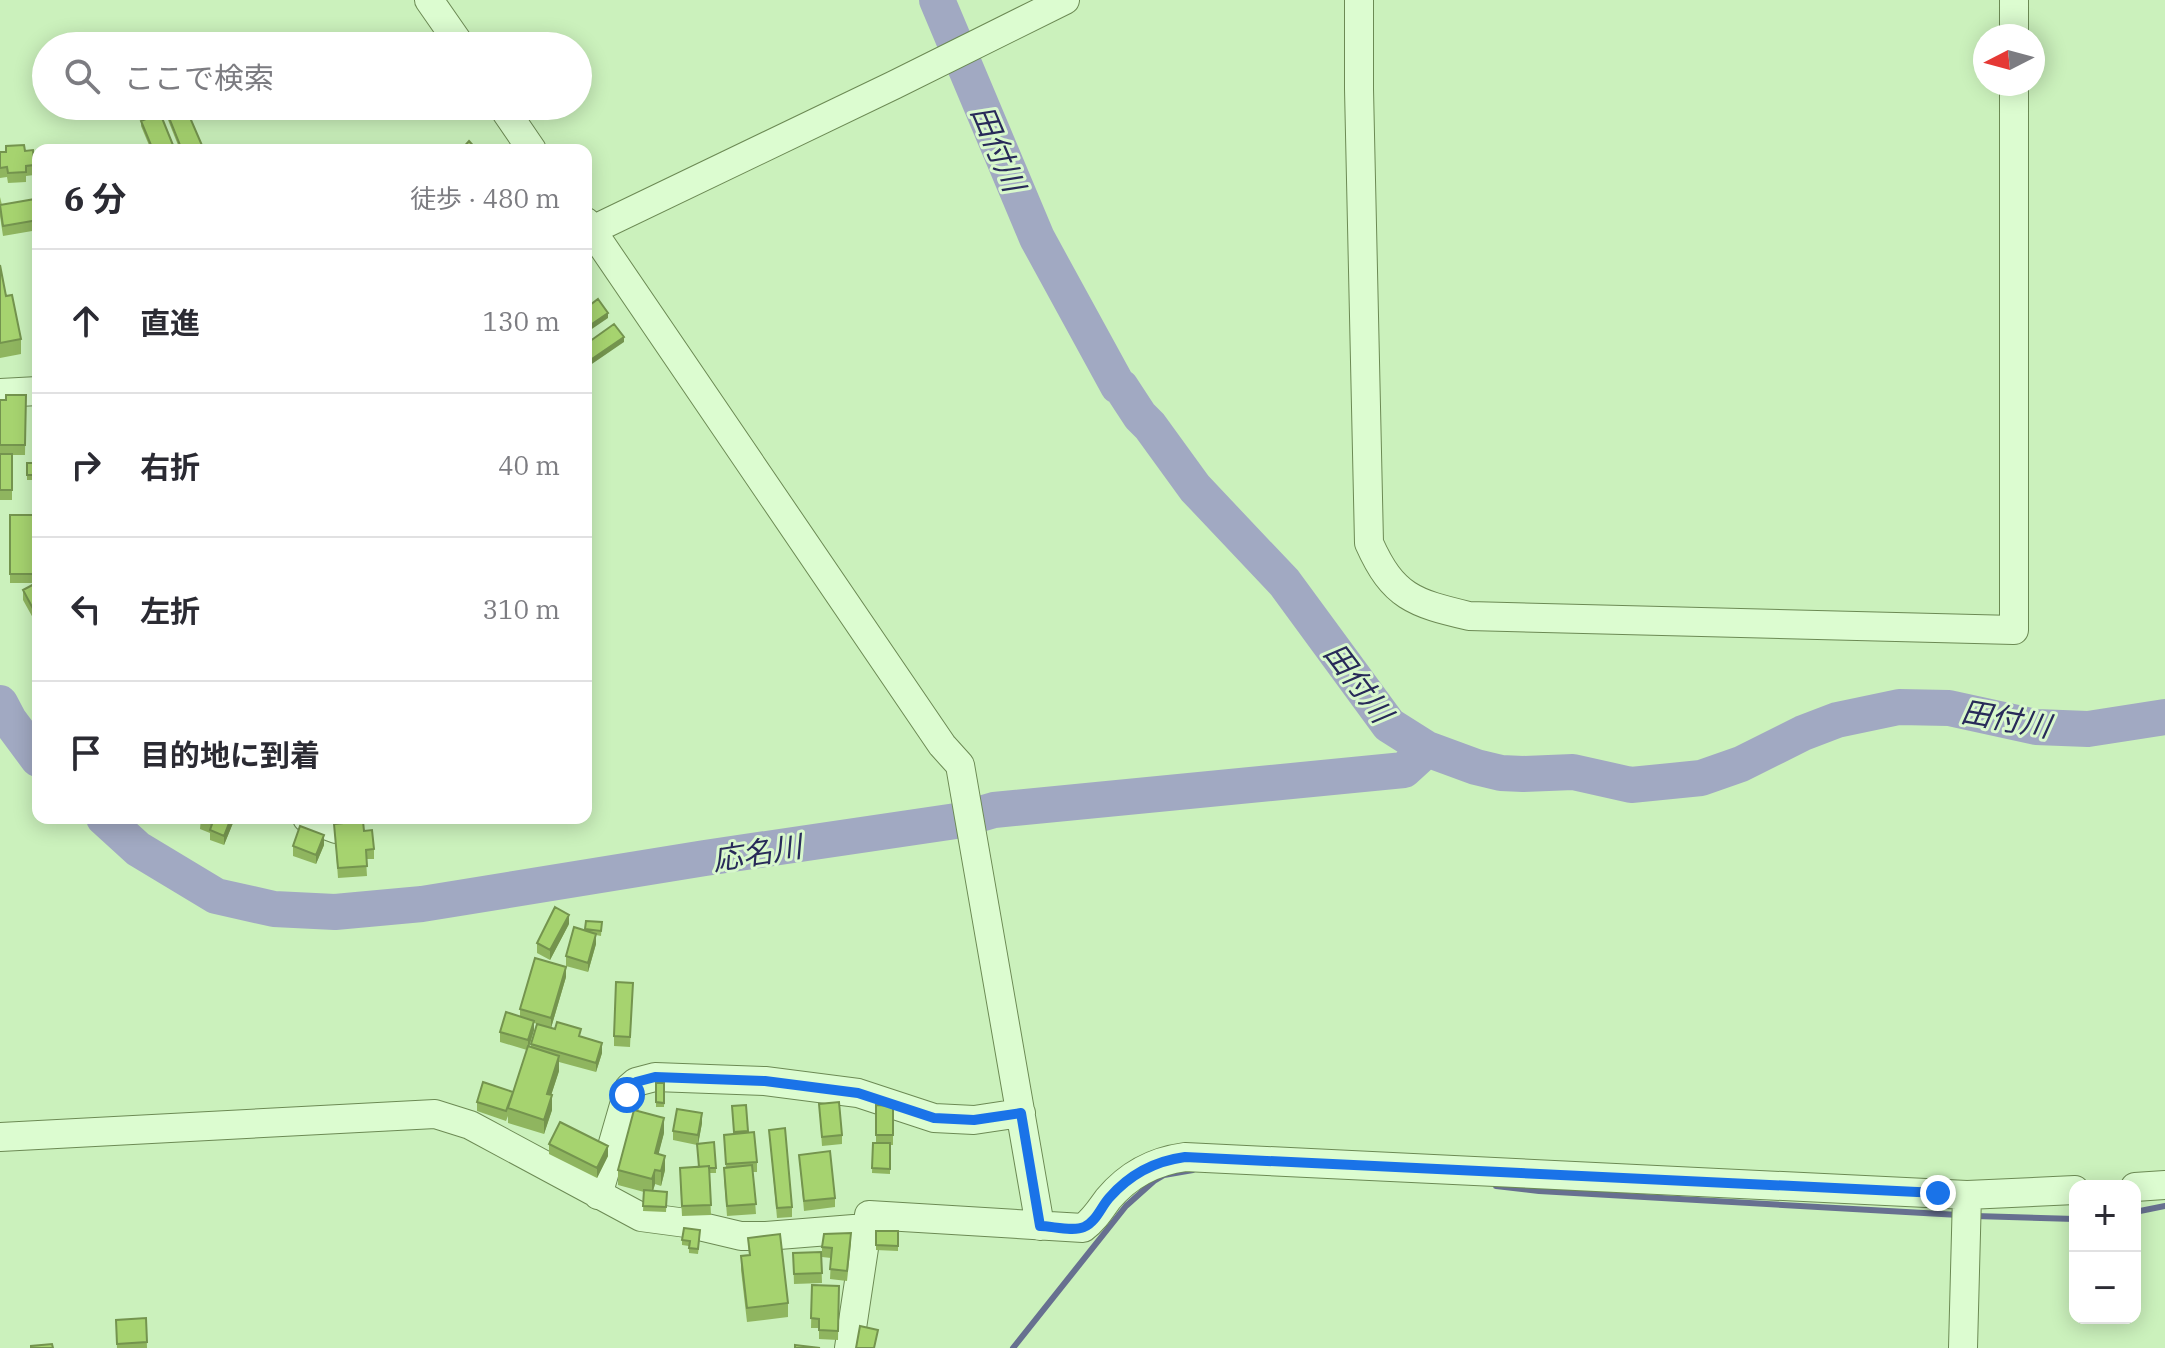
<!DOCTYPE html>
<html lang="ja">
<meta charset="utf-8">
<style>
body{margin:0;font-family:"IBM Plex Serif","Noto Sans JP",serif;background:#f7f7f7;color:#2b2b33}
.controls{position:absolute;right:24px;bottom:24px;display:grid;overflow:hidden;border-radius:16px;box-shadow:0 4px 20px #0003}
.controls button{width:72px;height:72px;display:grid;place-items:center;padding:0;border:0;border-bottom:2px solid #e1e1e2;background:#fff;color:#2b2b33;font:40px sans-serif}
.compass{position:absolute;left:1973px;top:24px;width:72px;height:72px;border-radius:50%;background:#fff;box-shadow:0 4px 20px #0003;rotate:264deg}
.stop{position:absolute;width:24px;height:24px;margin:-18px;border:6px solid #1a73e8;border-radius:50%;background:#fff}
.stop.end{background:#1a73e8;border-color:#fff;box-shadow:0 2px 8px #0008}
.list{margin:0;padding:0;list-style:none}
h2{display:flex;justify-content:space-between;align-items:center;height:104px;margin:0;padding:0 32px;font-size:34px}
h2 small{font-size:26px;font-weight:400;color:#7c7c81}
.list li{display:grid;grid-template-columns:52px 1fr auto;gap:24px;align-items:center;box-sizing:border-box;height:144px;padding:0 32px;border-top:2px solid #e1e1e2}
.list b{display:block;font-size:30px;white-space:nowrap}
.list em{font-size:26px;font-style:normal;color:#7c7c81}
.icon{flex:none;width:44px;height:44px;fill:none;stroke:currentColor;stroke-width:2;stroke-linecap:round;stroke-linejoin:round}
.map{position:relative;flex:none;width:2165px;height:1348px;overflow:hidden}
.search{position:absolute;background:#fff;box-shadow:0 4px 20px #0003;left:32px;top:32px;width:560px;height:88px;display:flex;align-items:center;gap:20px;box-sizing:border-box;padding:0 28px;border-radius:44px;color:#7c7c81;font-size:30px}
.panel{position:absolute;background:#fff;box-shadow:0 4px 20px #0003;left:32px;top:144px;width:560px;height:680px;border-radius:16px}
.map>svg:first-child{display:block}
.lines{fill:none;stroke-linecap:round;stroke-linejoin:round}
.stream{stroke:#677090;stroke-width:6}
.river{stroke:#a1a9c2;stroke-width:36}
.minor-casing{stroke:#6c8a54;stroke-width:30}
.minor{stroke:#dcfcd0;stroke-width:28}
.wall{fill:#8fb55f}
.shaded-wall{fill:#74944e}
.building{fill:#a6d36f;stroke:#74944e;stroke-width:2}
.route{stroke:#1a73e8;stroke-width:10}
.labels{text-anchor:middle;dominant-baseline:central;stroke-width:6;stroke-linejoin:round;paint-order:stroke}
.water-label{font-size:30px;font-style:italic;fill:#282a59;stroke:#d8f8cc}
</style>
<div class="map">
<svg width="2165" height="1348" viewBox="0 0 2165 1348">
<rect width="100%" height="100%" fill="#cbf1bc"/>
<g class="lines">
<path class="stream" d="M 1496,1186 L 1539,1191 L 1959,1215
M 2135,1212 L 2165,1206
M 1975,1216 L 2075,1219
M 1013,1348 L 1126,1206 L 1154,1181 L 1164,1175 L 1193,1170"/>
<path class="river" d="M 937,0 L 1037,238 L 1118,386 L 1121,387 L 1140,416 L 1150,426 L 1195,488 L 1284,582 L 1389,725 L 1427,749 L 1476,767 L 1501,773 L 1523,774 L 1573,772 L 1631,785 L 1701,778 L 1741,764 L 1803,733 L 1837,720 L 1899,707 L 1949,708 L 2036,727 L 2088,729 L 2165,717
M 0,703 L 9,720 L 38,759
M 104,818 L 138,849 L 216,896 L 274,909 L 335,912 L 422,904 L 705,858 L 956,821 L 994,810 L 1404,770 L 1427,749"/>
<g class="minor-casing">
<path id="minor" d="M 429,0 L 461,46
M 1359,0 L 1359,89 L 1369,543 C 1393,597 1414,603 1469,616 L 2014,630 L 2014,84
M 2014,0 L 2014,36
M 502,106 L 532,150
M 586,222 L 942,745 L 960,765 L 1040,1226
M 586,233 L 894,85 L 1065,0
M 0,393 L 38,391
M 307,818 L 336,829
M 0,1137 L 435,1114 L 470,1125 L 641,1217 L 686,1223 L 741,1236 L 766,1236 L 866,1228
M 2135,1187 L 2165,1185
M 598,1195 L 629,1088 L 636,1082 L 655,1077 L 765,1081 L 858,1093 L 934,1118 L 974,1120 L 1021,1113
M 849,1348 L 869,1215 L 1083,1228 C 1094,1220 1100,1210 1108,1199 C 1128,1175 1155,1161 1185,1157 L 1967,1195 L 2075,1190
M 1963,1348 L 1967,1195"/>
</g>
<use href="#minor" class="minor"/>
</g>
<path class="wall" d="M 166,110 L 204,150 L 180,150 L 166,115 Z
M 141,121 L 175,150 L 151,150 L 141,126 Z
M 25,151 L 34,165 L 34,175 L 26,176 L 26,182 L 8,183 L 7,177 L 0,178 L 0,152 Z
M 0,197 L 2,205 L 38,220 L 38,230 L 3,236 L 0,216 Z
M 0,265 L 6,296 L 21,339 L 21,354 L 0,358 Z
M 26,395 L 25,455 L 12,455 L 12,500 L 0,500 L 0,400 L 6,400 Z
M 27,463 L 38,463 L 38,480 L 27,480 Z
M 10,515 L 38,515 L 38,627 L 23,600 L 23,590 L 35,583 L 10,583 Z
M 201,818 L 235,818 L 224,845 L 210,840 L 210,833 L 200,829 Z
M 334,824 L 364,831 L 374,849 L 374,859 L 366,859 L 367,876 L 338,878 Z
M 324,845 L 316,864 L 293,856 L 293,846 Z
M 586,921 L 602,922 L 601,936 L 596,935 L 596,944 L 588,972 L 566,966 L 566,956 L 585,931 Z
M 569,924 L 550,960 L 537,953 L 537,943 Z
M 566,977 L 551,1028 L 534,1023 L 534,1030 L 529,1047 L 531,1047 L 531,1044 L 581,1037 L 602,1053 L 596,1072 L 559,1062 L 559,1071 L 551,1095 L 552,1110 L 544,1134 L 508,1123 L 508,1116 L 506,1121 L 477,1111 L 477,1102 L 513,1094 L 527,1050 L 500,1042 L 500,1032 L 520,1017 L 520,1009 Z
M 633,983 L 630,1047 L 614,1046 L 614,1036 Z
M 656,1083 L 664,1083 L 664,1107 L 656,1107 Z
M 819,1104 L 842,1135 L 842,1144 L 822,1146 Z
M 746,1105 L 748,1133 L 757,1162 L 757,1172 L 753,1172 L 756,1214 L 727,1216 L 724,1178 L 724,1168 L 726,1168 L 724,1135 L 734,1134 L 732,1106 Z
M 876,1105 L 893,1106 L 893,1145 L 890,1145 L 890,1174 L 872,1173 L 873,1143 L 876,1143 Z
M 702,1123 L 698,1144 L 716,1168 L 716,1173 L 709,1173 L 711,1215 L 682,1216 L 680,1178 L 699,1167 L 697,1145 L 673,1140 L 673,1131 Z
M 769,1130 L 792,1207 L 792,1217 L 777,1218 Z
M 664,1133 L 658,1154 L 665,1170 L 661,1186 L 655,1184 L 653,1191 L 667,1192 L 666,1212 L 643,1211 L 644,1192 L 618,1185 L 618,1170 Z
M 549,1144 L 608,1156 L 597,1178 L 549,1154 Z
M 799,1155 L 835,1198 L 835,1207 L 804,1211 Z
M 876,1231 L 898,1231 L 898,1251 L 876,1250 Z
M 700,1235 L 698,1254 L 689,1253 L 689,1246 L 682,1245 L 682,1240 Z
M 748,1238 L 788,1303 L 788,1317 L 747,1322 L 741,1270 L 741,1256 L 749,1255 Z
M 851,1243 L 847,1281 L 830,1279 L 831,1258 L 822,1257 L 822,1247 Z
M 821,1252 L 822,1283 L 794,1284 L 793,1253 Z
M 812,1285 L 839,1286 L 838,1340 L 819,1339 L 819,1328 L 811,1328 Z
M 146,1318 L 147,1348 L 117,1348 L 116,1320 Z"/>
<path class="shaded-wall" d="M 608,313 L 608,318 L 586,333 L 586,328 Z
M 624,337 L 624,342 L 586,368 L 586,363 Z
M 231,818 L 235,818 L 224,845 L 224,836 Z
M 324,835 L 324,845 L 316,864 L 316,855 Z
M 569,915 L 569,924 L 550,960 L 550,950 Z
M 596,934 L 596,944 L 588,972 L 588,963 Z
M 566,967 L 566,977 L 551,1028 L 551,1018 Z
M 534,1021 L 534,1030 L 528,1050 L 528,1040 Z
M 602,1043 L 602,1053 L 596,1072 L 596,1063 Z
M 559,1056 L 559,1071 L 547,1108 L 547,1094 Z
M 552,1095 L 552,1110 L 544,1134 L 544,1120 Z
M 702,1113 L 702,1123 L 698,1145 L 698,1135 Z
M 664,1118 L 664,1133 L 655,1168 L 655,1153 Z
M 608,1146 L 608,1156 L 597,1178 L 597,1168 Z
M 665,1156 L 665,1170 L 661,1186 L 661,1171 Z
M 655,1170 L 655,1184 L 652,1194 L 652,1179 Z"/>
<path class="building" d="M 177,106 L 185,106 L 204,150 L 182,150 L 166,110 Z
M 160,113 L 175,150 L 153,150 L 141,121 Z
M 469,141 L 477,150 L 461,150 Z
M 24,145 L 25,151 L 33,150 L 34,165 L 26,166 L 26,172 L 8,173 L 7,167 L 0,168 L 0,152 L 6,152 L 6,146 Z
M 35,199 L 38,220 L 3,226 L 0,205 Z
M 0,265 L 6,296 L 12,295 L 21,339 L 0,343 Z
M 598,299 L 608,313 L 586,328 L 586,308 Z
M 614,324 L 624,337 L 586,363 L 586,344 Z
M 6,395 L 26,395 L 25,445 L 0,445 L 0,400 L 6,400 Z
M 35,444 L 38,444 L 38,455 L 35,455 Z
M 0,454 L 12,454 L 12,490 L 0,490 Z
M 27,463 L 38,463 L 38,475 L 27,475 Z
M 10,515 L 38,515 L 38,574 L 10,574 Z
M 38,582 L 38,618 L 23,590 Z
M 201,818 L 231,818 L 224,836 L 210,830 L 212,824 L 200,819 Z
M 363,821 L 364,831 L 372,830 L 374,849 L 366,850 L 367,866 L 338,868 L 334,824 Z
M 300,826 L 324,835 L 316,855 L 293,846 Z
M 555,907 L 569,915 L 550,950 L 537,943 Z
M 586,921 L 602,922 L 601,931 L 585,929 Z
M 574,927 L 596,934 L 588,963 L 566,956 Z
M 535,958 L 566,967 L 551,1018 L 520,1009 Z
M 616,982 L 633,983 L 630,1037 L 614,1036 Z
M 506,1012 L 534,1021 L 528,1040 L 500,1032 Z
M 557,1022 L 581,1029 L 579,1036 L 602,1043 L 596,1063 L 531,1044 L 537,1024 L 555,1029 Z
M 528,1046 L 559,1056 L 547,1094 L 552,1095 L 544,1120 L 508,1108 Z
M 483,1082 L 513,1092 L 506,1111 L 477,1102 Z
M 656,1083 L 664,1083 L 664,1103 L 656,1102 Z
M 839,1102 L 842,1135 L 822,1137 L 819,1104 Z
M 746,1105 L 748,1131 L 734,1132 L 732,1106 Z
M 876,1105 L 893,1106 L 893,1135 L 876,1135 Z
M 677,1109 L 702,1113 L 698,1135 L 673,1131 Z
M 634,1110 L 664,1118 L 655,1153 L 665,1156 L 661,1171 L 655,1170 L 652,1179 L 618,1170 Z
M 560,1122 L 608,1146 L 597,1168 L 549,1144 Z
M 785,1128 L 792,1207 L 777,1208 L 769,1130 Z
M 754,1132 L 757,1162 L 726,1164 L 724,1135 Z
M 714,1142 L 716,1168 L 709,1168 L 709,1166 L 699,1167 L 697,1144 Z
M 873,1143 L 890,1143 L 890,1169 L 872,1168 Z
M 830,1151 L 835,1198 L 804,1201 L 799,1155 Z
M 752,1165 L 756,1204 L 727,1206 L 724,1168 Z
M 709,1166 L 711,1205 L 682,1206 L 680,1168 Z
M 644,1190 L 667,1192 L 666,1207 L 643,1206 Z
M 684,1228 L 700,1230 L 698,1249 L 689,1248 L 690,1241 L 682,1240 Z
M 876,1231 L 898,1231 L 898,1246 L 876,1245 Z
M 851,1233 L 847,1271 L 830,1269 L 832,1248 L 822,1247 L 824,1234 Z
M 780,1234 L 788,1303 L 747,1308 L 741,1256 L 750,1255 L 748,1238 Z
M 821,1252 L 822,1273 L 794,1274 L 793,1253 Z
M 812,1285 L 839,1286 L 838,1331 L 819,1330 L 819,1319 L 811,1318 Z
M 146,1318 L 147,1342 L 117,1344 L 116,1320 Z
M 860,1326 L 878,1330 L 874,1348 L 856,1348 Z
M 52,1344 L 53,1348 L 31,1348 L 31,1346 Z
M 795,1345 L 820,1348 L 795,1348 Z"/>
<g class="lines">
<path class="route" d="M 627,1095 L 629,1088 L 636,1082 L 655,1077 L 765,1081 L 858,1093 L 934,1118 L 974,1120 L 1021,1113 L 1040,1226 C 1052,1226 1073,1232 1084,1227 C 1096,1222 1101,1207 1109,1198 C 1129,1175 1155,1161 1185,1157 L 1938,1193"/>
</g>
<g class="labels">
<g class="water-label">
<text transform="translate(999 148) rotate(67)">田付川</text>
<text transform="translate(1359 682) rotate(53)">田付川</text>
<text transform="translate(2006 718) rotate(10)">田付川</text>
<text transform="translate(757 852) rotate(-9)">応名川</text>
</g>
</g>
</svg>
<div class="controls">
<button>+</button>
<button>−</button>
</div>
<svg class="compass" viewBox="-18 -18 36 36"><path d="M0-13l5 13h-10z" fill="#e53935"/><path d="M0 13l5-13h-10z" fill="#7c7c81"/></svg>
<div class="stop" style="left:627px;top:1095px"></div>
<div class="stop end" style="left:1938px;top:1193px"></div>
<div class="search"><svg class="icon" aria-label="search" viewBox="0 0 24 24"><circle cx="10" cy="10" r="6"/><path d="M15 15l6 6"/></svg>ここで検索</div>
<section class="panel">
<h2>6 分<small>徒歩 · 480 m</small></h2>
<ul class="list">
<li><svg class="icon" aria-label="ahead" viewBox="0 0 24 24"><path d="M12 20V5M6 11l6-6 6 6"/></svg><div><b>直進</b></div><em>130 m</em></li>
<li><svg class="icon" aria-label="right" viewBox="0 0 24 24"><path d="M7 20v-9h11M14 6l5 5-5 5"/></svg><div><b>右折</b></div><em>40 m</em></li>
<li><svg class="icon" aria-label="left" viewBox="0 0 24 24"><path d="M17 20v-9H6M10 6l-5 5 5 5"/></svg><div><b>左折</b></div><em>310 m</em></li>
<li><svg class="icon" aria-label="arrive" viewBox="0 0 24 24"><path d="M6 21V4h12l-3 4 3 4H6"/></svg><div><b>目的地に到着</b></div></li>
</ul>
</section>
</div>
